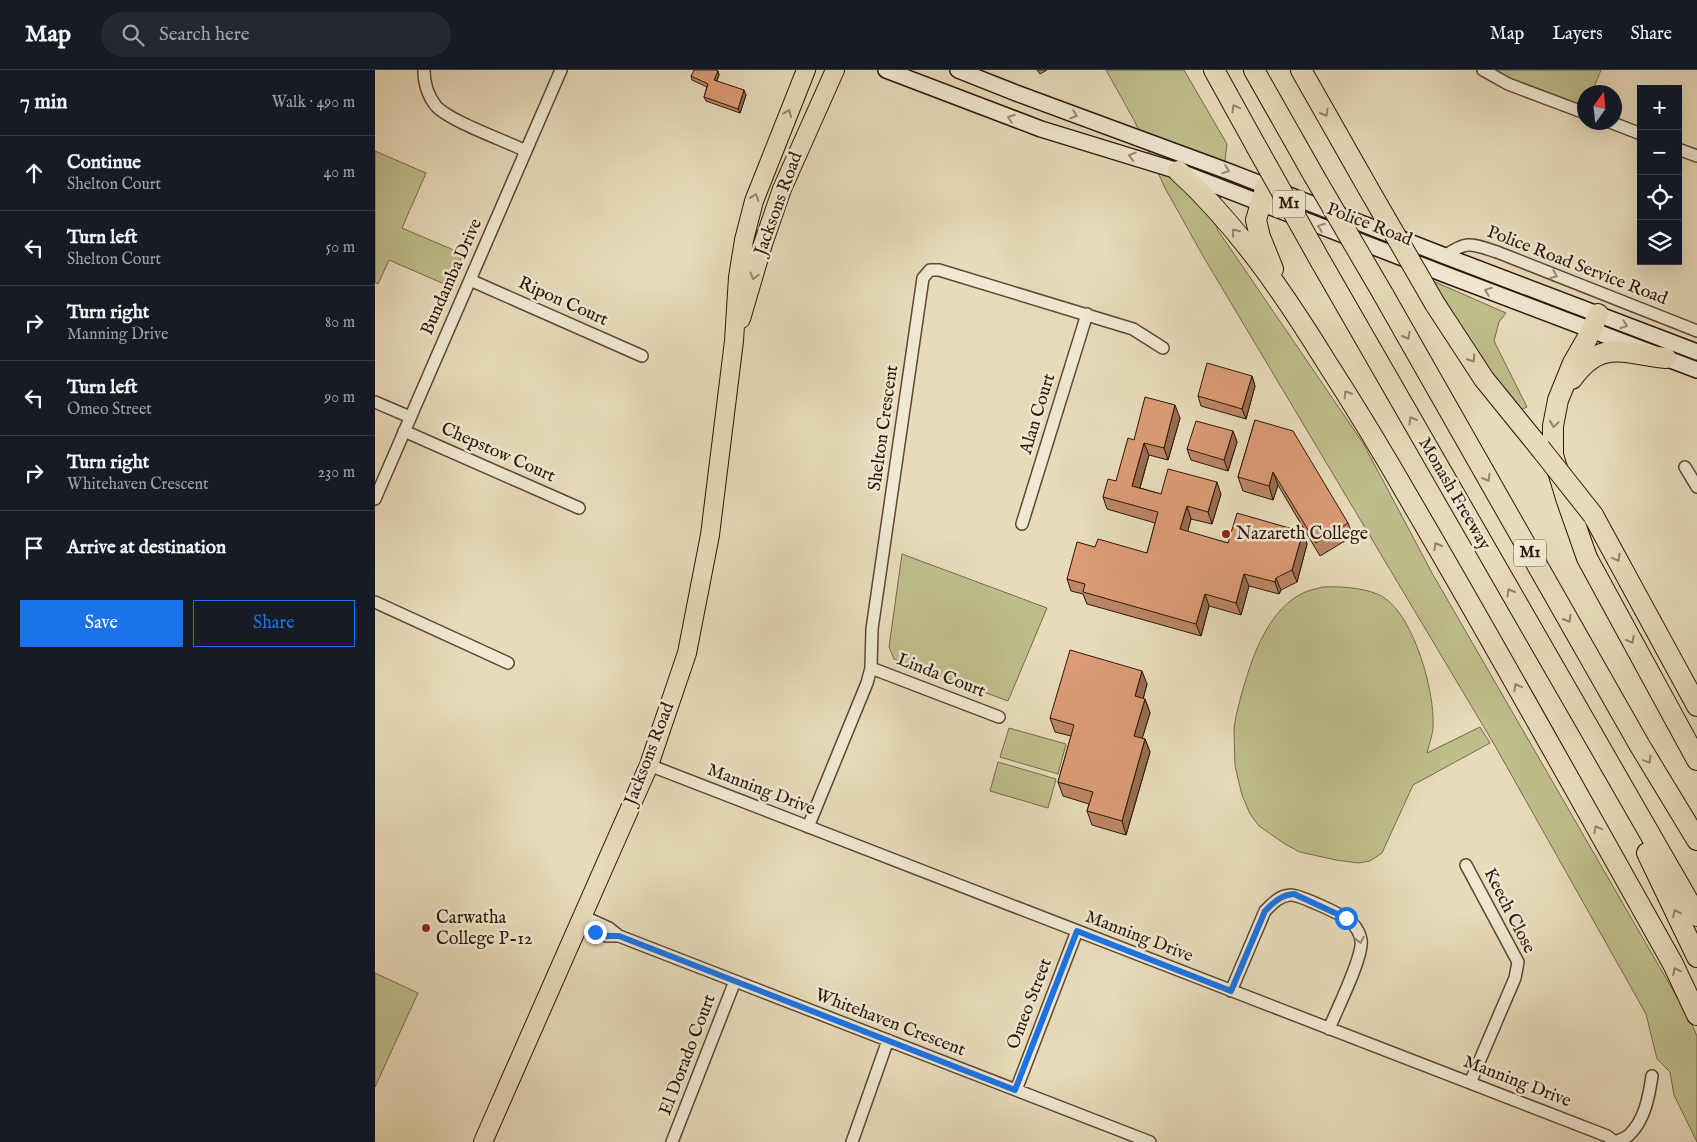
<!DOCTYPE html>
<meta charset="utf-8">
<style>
body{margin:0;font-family:"IM FELL English",serif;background:#242831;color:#f1f3f6}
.controls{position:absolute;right:15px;top:15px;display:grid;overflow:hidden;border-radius:0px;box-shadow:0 5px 20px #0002}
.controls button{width:45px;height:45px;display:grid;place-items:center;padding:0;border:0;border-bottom:1px solid #363941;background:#171b24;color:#f1f3f6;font:25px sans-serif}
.compass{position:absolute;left:1202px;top:15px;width:45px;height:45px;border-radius:50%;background:#171b24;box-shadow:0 5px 20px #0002;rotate:15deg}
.stop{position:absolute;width:15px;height:15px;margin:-11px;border:4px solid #1a73e8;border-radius:50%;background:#fff}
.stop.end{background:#1a73e8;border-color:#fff;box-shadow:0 1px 5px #0008}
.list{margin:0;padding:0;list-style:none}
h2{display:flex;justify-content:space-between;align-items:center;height:65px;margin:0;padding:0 20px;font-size:21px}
h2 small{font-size:16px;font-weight:400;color:#9ea1a6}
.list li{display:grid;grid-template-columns:32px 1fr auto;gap:15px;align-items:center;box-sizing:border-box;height:75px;padding:0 20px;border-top:1px solid #363941}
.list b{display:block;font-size:19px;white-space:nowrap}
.list p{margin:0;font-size:16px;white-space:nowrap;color:#9ea1a6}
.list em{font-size:16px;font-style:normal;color:#9ea1a6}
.actions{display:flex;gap:10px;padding:15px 20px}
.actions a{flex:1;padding:11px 0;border:1px solid #1a73e8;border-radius:0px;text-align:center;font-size:18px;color:#1a73e8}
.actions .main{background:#1a73e8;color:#fff}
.icon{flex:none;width:28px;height:28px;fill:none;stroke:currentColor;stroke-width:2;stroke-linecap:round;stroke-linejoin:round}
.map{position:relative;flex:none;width:1322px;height:1072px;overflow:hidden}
header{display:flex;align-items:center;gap:30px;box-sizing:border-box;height:70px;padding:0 25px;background:#171b24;border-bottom:1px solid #363941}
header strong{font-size:24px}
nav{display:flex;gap:28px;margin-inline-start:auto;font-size:18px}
.search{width:350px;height:45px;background:#242831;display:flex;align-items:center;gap:12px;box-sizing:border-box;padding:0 18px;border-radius:28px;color:#9ea1a6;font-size:19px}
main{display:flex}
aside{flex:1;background:#171b24}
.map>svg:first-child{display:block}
.green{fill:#bebe8b;stroke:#766a4a}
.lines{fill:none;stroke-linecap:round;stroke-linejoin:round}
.street-casing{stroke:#5c4735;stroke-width:14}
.secondary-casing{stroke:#2e1609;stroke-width:18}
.primary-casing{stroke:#2e1609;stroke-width:20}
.highway-casing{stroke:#2e1609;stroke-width:22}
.street{stroke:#f0e8d2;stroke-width:11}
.secondary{stroke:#f0e8d2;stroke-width:15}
.primary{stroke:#e8dbba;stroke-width:18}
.highway{stroke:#e8dbba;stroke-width:20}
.highway-bridge-casing{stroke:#2e1609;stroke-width:22;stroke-linecap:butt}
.highway-bridge{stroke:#e8dbba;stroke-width:20}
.wall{fill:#bc8665;stroke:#2e1609}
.shaded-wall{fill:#996d52;stroke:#2e1609}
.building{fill:#db9c75;stroke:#2e1609}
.oneway{stroke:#94826a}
.oneway2{stroke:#998a78}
.route{stroke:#1a73e8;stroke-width:6}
.poi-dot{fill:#8f2418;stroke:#f0e8d2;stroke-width:2}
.labels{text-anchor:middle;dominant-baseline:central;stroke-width:5;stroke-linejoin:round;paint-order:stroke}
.shield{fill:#f0e8d2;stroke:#685545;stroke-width:1}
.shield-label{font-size:16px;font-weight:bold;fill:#2e1609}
.street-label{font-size:18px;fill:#2e1609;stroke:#f0e8d2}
.poi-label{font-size:18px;fill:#2e1609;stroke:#f0e8d2;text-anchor:start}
</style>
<header>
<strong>Map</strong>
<div class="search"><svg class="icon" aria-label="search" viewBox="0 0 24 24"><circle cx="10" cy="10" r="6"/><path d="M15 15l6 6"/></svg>Search here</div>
<nav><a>Map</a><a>Layers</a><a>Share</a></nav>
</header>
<main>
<aside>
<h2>7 min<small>Walk · 490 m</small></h2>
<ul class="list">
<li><svg class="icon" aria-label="ahead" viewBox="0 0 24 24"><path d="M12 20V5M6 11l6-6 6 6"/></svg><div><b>Continue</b><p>Shelton Court</p></div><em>40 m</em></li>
<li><svg class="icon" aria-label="left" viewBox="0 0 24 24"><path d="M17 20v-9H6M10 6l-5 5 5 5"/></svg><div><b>Turn left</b><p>Shelton Court</p></div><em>50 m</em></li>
<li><svg class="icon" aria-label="right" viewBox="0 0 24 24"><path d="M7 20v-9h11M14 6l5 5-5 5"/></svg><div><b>Turn right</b><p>Manning Drive</p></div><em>80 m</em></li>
<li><svg class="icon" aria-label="left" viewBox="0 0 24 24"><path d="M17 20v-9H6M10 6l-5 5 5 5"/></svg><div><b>Turn left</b><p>Omeo Street</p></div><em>90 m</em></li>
<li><svg class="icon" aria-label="right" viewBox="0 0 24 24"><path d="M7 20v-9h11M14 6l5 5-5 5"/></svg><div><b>Turn right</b><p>Whitehaven Crescent</p></div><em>230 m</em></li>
<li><svg class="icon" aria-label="arrive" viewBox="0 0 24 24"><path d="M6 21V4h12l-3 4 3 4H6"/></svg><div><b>Arrive at destination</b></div></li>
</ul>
<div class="actions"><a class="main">Save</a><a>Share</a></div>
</aside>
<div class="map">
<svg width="1322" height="1072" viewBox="0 0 1322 1072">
<rect width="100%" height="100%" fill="#e8dbba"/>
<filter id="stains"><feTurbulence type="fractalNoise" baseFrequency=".004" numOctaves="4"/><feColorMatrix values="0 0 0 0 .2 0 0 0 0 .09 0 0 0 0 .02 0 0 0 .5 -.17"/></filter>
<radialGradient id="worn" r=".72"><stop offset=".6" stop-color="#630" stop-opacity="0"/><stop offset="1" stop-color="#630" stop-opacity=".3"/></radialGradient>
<path class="green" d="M 731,0 L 809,0 L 852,74 L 842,159 L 988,373 L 1057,503 L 1314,948 L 1322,966 L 1322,1072 L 1299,1025 L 1295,1002 L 1282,989 L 1271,944 L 1119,674 L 828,186 L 790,118 L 760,52 Z
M 1108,0 L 1226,0 L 1217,22 L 1210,22 L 1209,43 Z
M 0,81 L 51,103 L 27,158 L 88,184 L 74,216 L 14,190 L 3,214 L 0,212 Z
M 1058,211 L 1131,243 L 1124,252 L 1119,271 L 1152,337 L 1143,341 L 1081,252 Z
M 527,484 L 672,538 L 633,631 L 519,589 L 514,577 Z
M 948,517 C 965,516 994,518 1008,527 C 1039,546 1060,622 1058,656 C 1058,665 1054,674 1052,683 L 1105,657 L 1115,673 L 1038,715 L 1007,783 L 995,791 L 983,793 L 961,790 L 925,782 L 910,774 L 884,756 L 875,744 L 867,725 L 860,696 L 859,658 L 861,646 C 871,605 887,544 926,524 C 933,520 941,519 948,517 Z
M 634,658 L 691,674 L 683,704 L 625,687 Z
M 623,692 L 681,709 L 673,738 L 615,721 Z
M 0,903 L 43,923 L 0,1017 Z"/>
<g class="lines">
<g class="street-casing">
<path id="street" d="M 49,0 C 49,13 53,26 61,36 C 74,51 131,71 151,81
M 1108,0 L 1133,14 L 1210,43
M 1235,52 L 1266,64
M 1303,79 L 1322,86
M 1070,186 C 1092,170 1097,174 1122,182 L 1322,261
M 95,210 L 267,286
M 0,332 L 35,347
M 29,361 L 204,438
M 1310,397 L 1322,417
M 0,429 L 186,0
M 647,454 L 712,244
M 0,532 L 133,593
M 496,598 L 624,647
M 274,695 L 1214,1059 L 1232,1066 L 1240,1072
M 433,757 L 492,613 L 496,598 L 497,559 L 548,208 L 555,200 L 564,200 L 758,259 L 788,278
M 1091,795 L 1143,892 L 1140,908 L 1095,1013
M 207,846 L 234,858 L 244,866 L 775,1072
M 203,855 L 231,866 L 244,866
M 856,921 L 890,841 C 898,833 904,826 915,825 C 923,824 971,846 977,853 C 981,857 985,864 986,870 C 989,886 961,941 954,959
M 641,1020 L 702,861
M 297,1072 L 360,911
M 477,1072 L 513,970
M 1240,1072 C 1245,1070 1251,1068 1254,1065 C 1270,1050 1274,1026 1277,1006"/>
</g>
<g class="secondary-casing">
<path id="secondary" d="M 511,0 L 666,59 L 803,101 L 1069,204 L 1322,300
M 583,0 L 641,23 L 855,102 L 1070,186 L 1322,282"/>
</g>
<g class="primary-casing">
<path id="primary" d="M 366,249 L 388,174 L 407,119 L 460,0
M 108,1072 L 274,695 L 312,583 L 335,465 L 359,271 L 363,207 L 369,170 L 379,131 L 431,0"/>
</g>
<g class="highway-casing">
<path id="highway" d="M 839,0 L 881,76
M 879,0 L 939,106
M 926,0 L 993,118
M 803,101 C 862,155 908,222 950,290 C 981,338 1010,386 1038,435 C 1127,587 1212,741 1298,894 L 1322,945
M 891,116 L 881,150 L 885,167 L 898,199
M 946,192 L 1322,846
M 1008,224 L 1265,676 L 1322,770
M 1060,234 L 1109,309 L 1165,378
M 1223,244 L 1217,260 L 1198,293 L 1183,330 L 1178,356 L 1178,385 L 1192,431 L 1212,488 L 1322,690
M 1197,309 C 1226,268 1250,284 1291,288
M 1218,445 L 1322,636
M 1272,783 L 1322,887"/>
</g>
<use href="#street" class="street"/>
<use href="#secondary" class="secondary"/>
<use href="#primary" class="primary"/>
<use href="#highway" class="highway"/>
<g class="highway-bridge-casing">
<path id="highway-bridge" d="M 881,76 L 946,192
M 939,106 L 1008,224
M 993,118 L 1060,234
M 1165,378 L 1218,445"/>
</g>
<use href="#highway-bridge" class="highway-bridge"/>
</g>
<path class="wall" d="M 662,0 L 672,0 L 665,4 Z
M 343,1 L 344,5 L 342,11 L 371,25 L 365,43 L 331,31 L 329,27 L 332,17 L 317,10 L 316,6 Z
M 877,306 L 880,316 L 871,349 L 826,336 L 823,326 Z
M 805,348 L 793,390 L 774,385 L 765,418 L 786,424 L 846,424 L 837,454 L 816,449 L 812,462 L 853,473 L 928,462 L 932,474 L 922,512 L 906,520 L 904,524 L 874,516 L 866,545 L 834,536 L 826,566 L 712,534 L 708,524 L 696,521 L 692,509 L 720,477 L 772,483 L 780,453 L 732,439 L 728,427 L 741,411 L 759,370 Z
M 880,350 L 973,453 L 978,466 L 945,486 L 903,415 L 898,430 L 868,421 L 863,407 Z
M 858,361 L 862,372 L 853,401 L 816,390 L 812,379 Z
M 772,614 L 768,629 L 770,629 L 775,643 L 767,668 L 770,669 L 775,682 L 751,765 L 717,755 L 712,741 L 714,734 L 688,726 L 683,712 L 696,666 L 680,662 L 675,648 Z"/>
<path class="shaded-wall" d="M 343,1 L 344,5 L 340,14 L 339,10 Z
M 369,20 L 371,25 L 365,43 L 363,39 Z
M 877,306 L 880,316 L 871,349 L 867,339 Z
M 800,335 L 805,348 L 793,390 L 789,378 Z
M 858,361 L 862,372 L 853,401 L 849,390 Z
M 769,373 L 774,385 L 762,428 L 757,416 Z
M 898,402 L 903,415 L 898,430 L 894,416 Z
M 842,412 L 846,424 L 837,454 L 833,442 Z
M 812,436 L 816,449 L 810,472 L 805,459 Z
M 928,462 L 932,474 L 922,512 L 917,500 Z
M 869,504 L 874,516 L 866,545 L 861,533 Z
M 901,508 L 906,520 L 904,524 L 900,512 Z
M 830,524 L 834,536 L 826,566 L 821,554 Z
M 767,601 L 772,614 L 765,640 L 760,626 Z
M 770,629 L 775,643 L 764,679 L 759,666 Z
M 770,669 L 775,682 L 751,765 L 747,751 Z"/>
<path class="building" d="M 319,0 L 341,0 L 343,1 L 339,10 L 369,20 L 363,39 L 329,27 L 333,14 L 316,6 Z
M 832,293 L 877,306 L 867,339 L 823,326 Z
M 770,327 L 800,335 L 789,378 L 769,373 L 757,416 L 786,424 L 793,399 L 842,412 L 833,442 L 812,436 L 805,459 L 853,473 L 862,443 L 928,462 L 917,500 L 901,508 L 900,512 L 869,504 L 861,533 L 830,524 L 821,554 L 708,522 L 710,514 L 692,509 L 702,472 L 720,477 L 723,469 L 772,483 L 783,442 L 728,427 L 733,409 L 741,411 L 753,368 L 759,370 Z
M 880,350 L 918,361 L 973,453 L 941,473 L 898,402 L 894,416 L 863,407 Z
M 821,351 L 858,361 L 849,390 L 812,379 Z
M 695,580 L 767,601 L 760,626 L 770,629 L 759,666 L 770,669 L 747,751 L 712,741 L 718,722 L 683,712 L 699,655 L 675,648 Z"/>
<defs><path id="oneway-chevron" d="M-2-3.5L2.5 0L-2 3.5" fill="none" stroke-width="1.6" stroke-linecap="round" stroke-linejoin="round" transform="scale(1.25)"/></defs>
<g class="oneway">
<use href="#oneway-chevron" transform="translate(860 38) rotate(-119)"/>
<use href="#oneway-chevron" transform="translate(413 43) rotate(-68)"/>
<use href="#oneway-chevron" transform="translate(950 43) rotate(60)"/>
<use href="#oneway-chevron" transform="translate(380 127) rotate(-71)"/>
<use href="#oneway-chevron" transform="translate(860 162) rotate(-128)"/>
<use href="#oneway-chevron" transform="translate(379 206) rotate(105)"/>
<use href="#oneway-chevron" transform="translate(1032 266) rotate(60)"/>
<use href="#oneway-chevron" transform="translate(1097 289) rotate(57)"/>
<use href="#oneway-chevron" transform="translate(972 324) rotate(-122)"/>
<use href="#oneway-chevron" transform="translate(1037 350) rotate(-120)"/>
<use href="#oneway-chevron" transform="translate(1179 354) rotate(98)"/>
<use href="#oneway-chevron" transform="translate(1112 408) rotate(60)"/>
<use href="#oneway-chevron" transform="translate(1062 476) rotate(-120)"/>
<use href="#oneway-chevron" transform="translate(1242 488) rotate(62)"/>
<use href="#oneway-chevron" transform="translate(1135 522) rotate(-120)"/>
<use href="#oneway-chevron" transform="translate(1193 549) rotate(60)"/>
<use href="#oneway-chevron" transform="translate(1256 570) rotate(61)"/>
<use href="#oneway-chevron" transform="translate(1142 617) rotate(-119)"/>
<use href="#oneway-chevron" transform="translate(1273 690) rotate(59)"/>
<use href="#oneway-chevron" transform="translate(1222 759) rotate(-119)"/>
<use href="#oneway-chevron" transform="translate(1301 843) rotate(-116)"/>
<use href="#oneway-chevron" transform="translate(1301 901) rotate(-115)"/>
</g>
<g class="oneway2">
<use href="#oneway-chevron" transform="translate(699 45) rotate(20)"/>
<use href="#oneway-chevron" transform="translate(636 48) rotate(-160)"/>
<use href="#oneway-chevron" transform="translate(757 86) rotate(-163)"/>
<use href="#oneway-chevron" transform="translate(851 100) rotate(20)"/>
<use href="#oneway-chevron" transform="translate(946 157) rotate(-159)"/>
<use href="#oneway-chevron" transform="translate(1179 205) rotate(22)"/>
<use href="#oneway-chevron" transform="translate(1113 221) rotate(-159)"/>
<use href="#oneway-chevron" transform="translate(1249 255) rotate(21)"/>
<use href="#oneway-chevron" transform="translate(985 870) rotate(79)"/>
</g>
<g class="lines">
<path class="route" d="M 220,862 L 231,866 L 244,866 L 640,1020 L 702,861 L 856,921 L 890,841 C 899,832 906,825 919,824 L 971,848"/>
</g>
<g class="poi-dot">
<circle cx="851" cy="464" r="5"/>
<circle cx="51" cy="858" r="5"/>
</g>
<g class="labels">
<g class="shield">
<rect x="898" y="120.5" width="32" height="27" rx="4"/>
<rect x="1139" y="469.5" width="32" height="27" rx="4"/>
</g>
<g class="shield-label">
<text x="914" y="134">M1</text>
<text x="1155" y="483">M1</text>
</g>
<g class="street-label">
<text transform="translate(404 134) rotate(-70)">Jacksons Road</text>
<text transform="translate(994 155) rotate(21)">Police Road</text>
<text transform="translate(1202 196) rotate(21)">Police Road Service Road</text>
<text transform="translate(77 207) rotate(-66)">Bundamba Drive</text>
<text transform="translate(188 232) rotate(24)">Ripon Court</text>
<text transform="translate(663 344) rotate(-73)">Alan Court</text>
<text transform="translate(509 358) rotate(-82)">Shelton Crescent</text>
<text transform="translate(123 383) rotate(24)">Chepstow Court</text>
<text transform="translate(1079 424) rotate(60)">Monash Freeway</text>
<text transform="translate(566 606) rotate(21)">Linda Court</text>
<text transform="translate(275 684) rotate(-69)">Jacksons Road</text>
<text transform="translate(386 720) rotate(21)">Manning Drive</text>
<text transform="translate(1134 841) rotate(63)">Keech Close</text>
<text transform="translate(764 867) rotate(21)">Manning Drive</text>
<text transform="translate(655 934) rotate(-69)">Omeo Street</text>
<text transform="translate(515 953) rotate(21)">Whitehaven Crescent</text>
<text transform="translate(313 985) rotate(-69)">El Dorado Court</text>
<text transform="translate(1142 1012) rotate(21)">Manning Drive</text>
</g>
<g class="poi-label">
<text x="861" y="464">Nazareth College</text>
<text x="61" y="848">Carwatha<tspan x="61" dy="21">College P-12</tspan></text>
</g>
</g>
<rect width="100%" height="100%" filter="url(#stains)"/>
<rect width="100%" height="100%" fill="url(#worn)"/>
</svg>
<div class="controls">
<button>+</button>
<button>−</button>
<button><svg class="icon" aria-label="locate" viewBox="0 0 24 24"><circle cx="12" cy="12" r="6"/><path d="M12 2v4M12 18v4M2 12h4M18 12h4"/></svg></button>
<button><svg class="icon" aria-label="layers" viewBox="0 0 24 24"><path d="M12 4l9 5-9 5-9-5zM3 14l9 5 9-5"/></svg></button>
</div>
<svg class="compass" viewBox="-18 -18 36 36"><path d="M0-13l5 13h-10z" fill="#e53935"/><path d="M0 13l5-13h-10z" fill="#9ea1a6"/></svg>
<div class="stop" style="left:971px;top:848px"></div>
<div class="stop end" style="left:220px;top:862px"></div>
</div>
</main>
